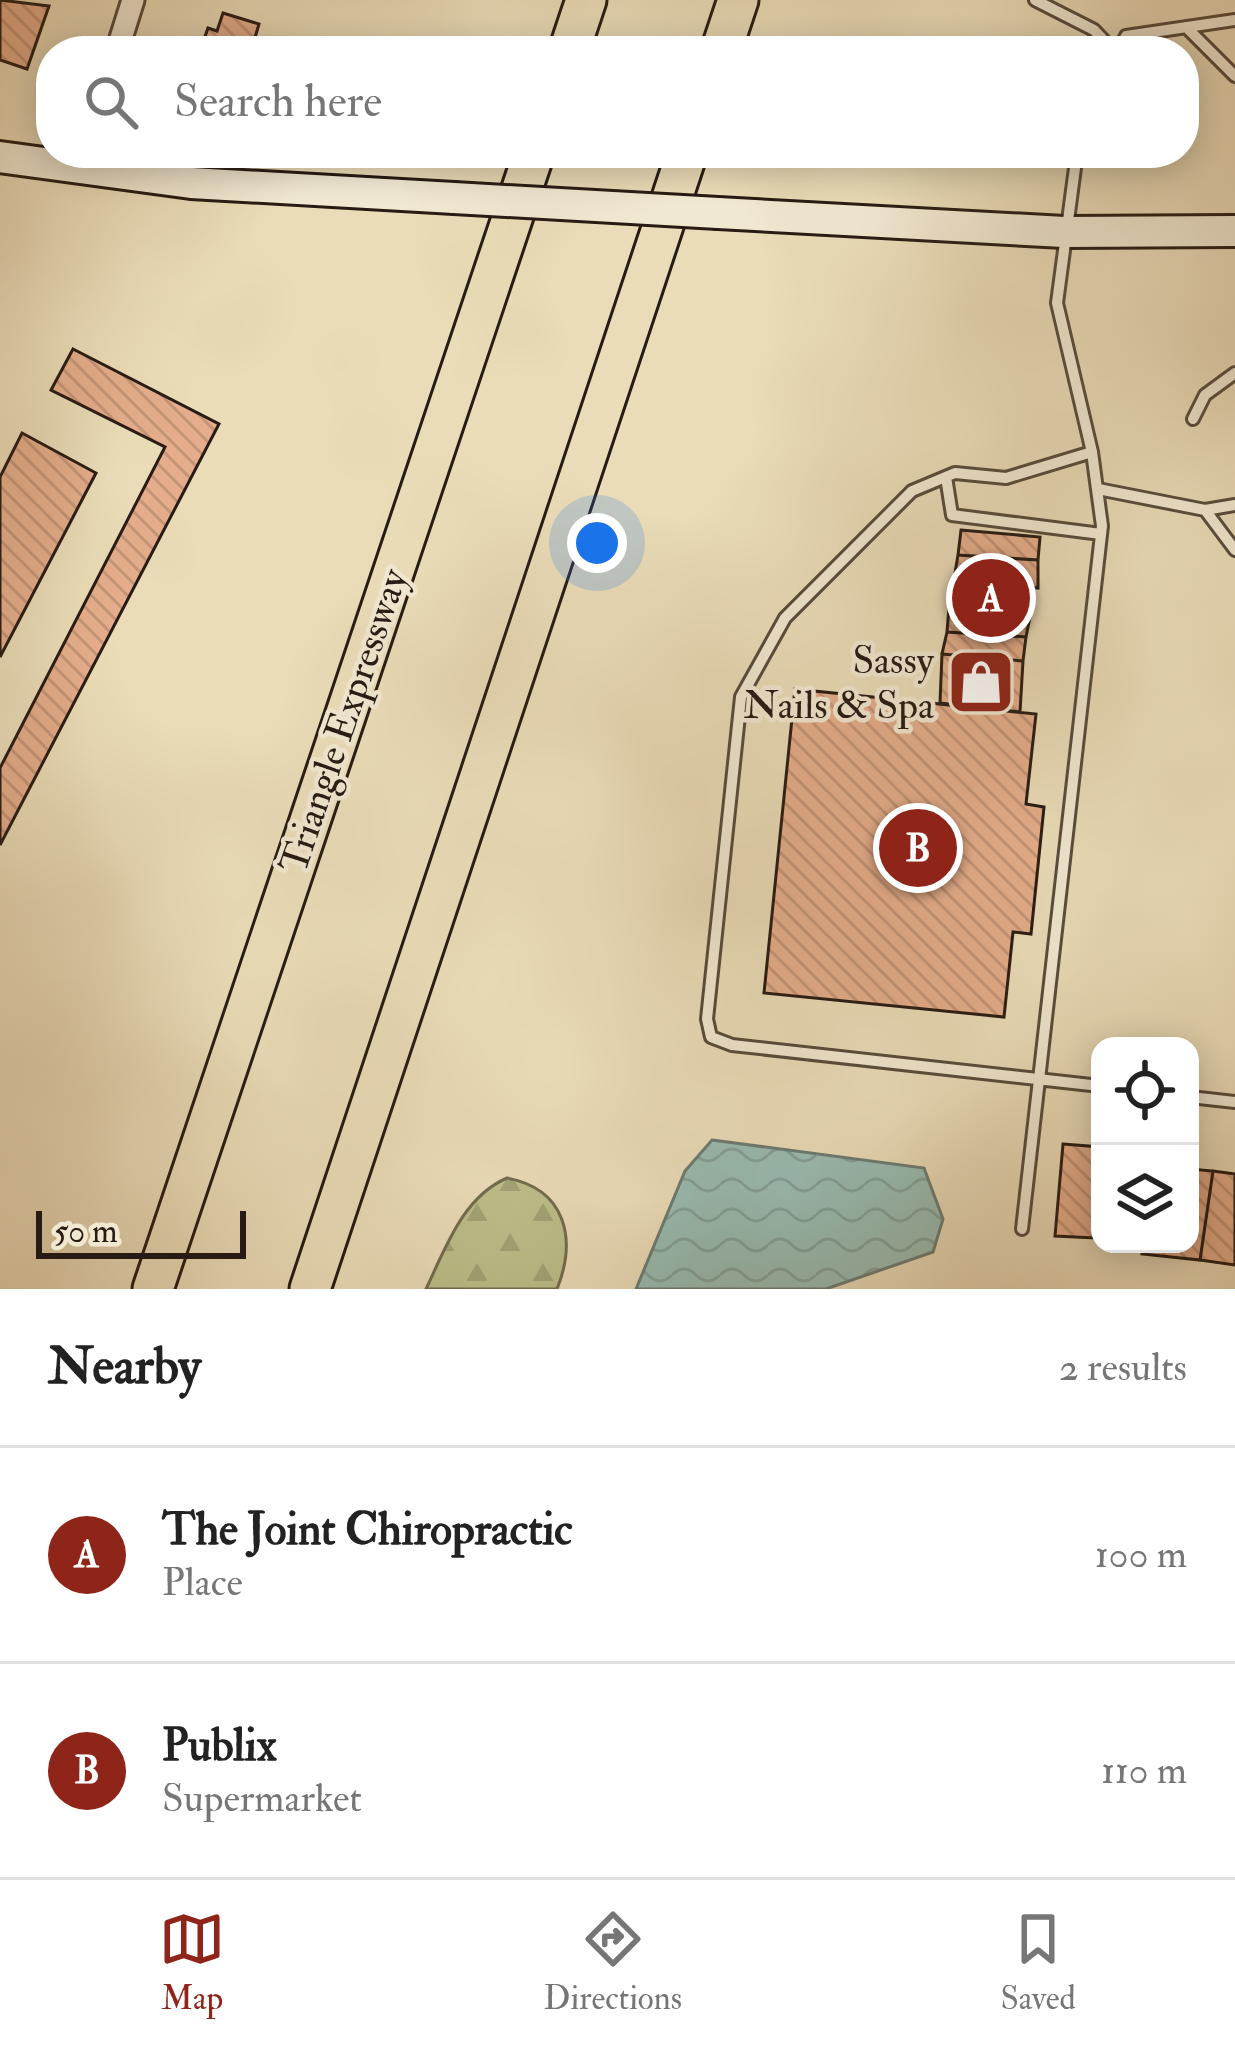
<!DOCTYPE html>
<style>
body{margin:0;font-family:"IM FELL Double Pica",serif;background:#f6f6f6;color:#222}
.controls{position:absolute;right:36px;bottom:36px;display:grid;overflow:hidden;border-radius:24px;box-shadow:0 6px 30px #0003}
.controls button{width:108px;height:108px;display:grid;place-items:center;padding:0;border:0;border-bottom:3px solid #e0e0e0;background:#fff;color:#222;font:60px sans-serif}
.scale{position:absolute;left:36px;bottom:30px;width:210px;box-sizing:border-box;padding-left:12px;border:6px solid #271b13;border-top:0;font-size:33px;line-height:42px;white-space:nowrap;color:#271b13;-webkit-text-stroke:9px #f1e8d1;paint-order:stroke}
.you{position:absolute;left:597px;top:543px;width:42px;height:42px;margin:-30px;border:9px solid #fff;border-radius:50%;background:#1a73e8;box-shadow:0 0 0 18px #1a73e833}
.badge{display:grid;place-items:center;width:78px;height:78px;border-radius:50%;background:#8f2418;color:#fff;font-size:39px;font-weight:700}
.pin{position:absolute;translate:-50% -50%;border:6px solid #fff;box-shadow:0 3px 12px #0006}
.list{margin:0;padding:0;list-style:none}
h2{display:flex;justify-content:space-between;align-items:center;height:156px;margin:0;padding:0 48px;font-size:51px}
h2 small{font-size:39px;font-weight:400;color:#767676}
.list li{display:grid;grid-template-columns:78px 1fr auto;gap:36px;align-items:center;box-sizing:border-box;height:216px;padding:0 48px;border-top:3px solid #e0e0e0}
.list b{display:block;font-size:45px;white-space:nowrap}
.list p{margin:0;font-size:39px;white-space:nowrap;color:#767676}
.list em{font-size:39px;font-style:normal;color:#767676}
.icon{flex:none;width:66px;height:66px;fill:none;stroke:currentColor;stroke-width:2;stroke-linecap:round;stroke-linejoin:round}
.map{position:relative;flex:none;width:1235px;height:1289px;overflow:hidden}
.search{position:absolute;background:#fff;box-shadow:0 6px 30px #0003;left:36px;right:36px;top:36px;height:132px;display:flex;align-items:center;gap:30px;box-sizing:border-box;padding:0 42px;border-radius:48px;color:#767676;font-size:45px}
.sheet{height:588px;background:#fff}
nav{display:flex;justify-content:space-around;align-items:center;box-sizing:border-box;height:168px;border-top:3px solid #e0e0e0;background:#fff;font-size:33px;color:#767676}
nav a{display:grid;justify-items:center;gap:6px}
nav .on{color:#8f2418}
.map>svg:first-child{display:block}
.forest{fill:url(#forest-firs);stroke:#726d4f;stroke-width:3}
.water{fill:url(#water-waves);stroke:#6b7b72;stroke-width:3}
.building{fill:url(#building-back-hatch);stroke:#271b13;stroke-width:3}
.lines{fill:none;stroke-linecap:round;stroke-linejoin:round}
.service-casing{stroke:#584b3c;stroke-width:16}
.minor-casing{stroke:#584b3c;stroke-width:27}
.secondary-casing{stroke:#271b13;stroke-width:36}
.motorway-casing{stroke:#271b13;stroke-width:45}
.service{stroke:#f1e8d1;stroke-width:10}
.minor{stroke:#f1e8d1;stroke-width:21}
.secondary{stroke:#f1e8d1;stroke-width:30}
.motorway{stroke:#eadcb8;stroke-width:39}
.secondary-bridge-casing{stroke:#271b13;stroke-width:36;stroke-linecap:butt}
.secondary-bridge{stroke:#f1e8d1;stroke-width:30}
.labels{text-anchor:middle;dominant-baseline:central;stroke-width:9;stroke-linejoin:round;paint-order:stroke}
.poi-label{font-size:39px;fill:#271b13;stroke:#f1e8d1;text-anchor:end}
.street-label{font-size:39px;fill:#271b13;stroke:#f1e8d1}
</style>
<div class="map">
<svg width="1235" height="1289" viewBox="0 0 1235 1289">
<defs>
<pattern id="forest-firs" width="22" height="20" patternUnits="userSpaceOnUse" patternTransform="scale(3)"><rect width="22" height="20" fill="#bcbf8b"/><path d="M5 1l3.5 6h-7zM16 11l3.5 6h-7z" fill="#a2a477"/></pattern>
<pattern id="water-waves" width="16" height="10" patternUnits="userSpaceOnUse" patternTransform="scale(3)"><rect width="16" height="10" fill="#98bbb1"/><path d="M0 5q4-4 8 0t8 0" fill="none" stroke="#83a097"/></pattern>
<pattern id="building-back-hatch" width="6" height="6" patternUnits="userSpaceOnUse" patternTransform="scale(3)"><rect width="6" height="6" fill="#e5ad8b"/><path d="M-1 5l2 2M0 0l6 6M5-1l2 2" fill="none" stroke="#c49477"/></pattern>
</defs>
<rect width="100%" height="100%" fill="#eadcb8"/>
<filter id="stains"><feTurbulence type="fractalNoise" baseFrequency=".00167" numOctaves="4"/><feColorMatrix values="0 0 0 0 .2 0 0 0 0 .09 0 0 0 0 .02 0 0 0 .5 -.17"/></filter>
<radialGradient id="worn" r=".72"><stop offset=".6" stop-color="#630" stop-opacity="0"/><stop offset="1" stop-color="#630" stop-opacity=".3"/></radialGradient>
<path class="forest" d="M 507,1178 C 566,1189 577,1239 557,1289 L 426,1289 C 446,1247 463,1197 507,1178 Z"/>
<path class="water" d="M 712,1140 L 924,1168 L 943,1219 L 933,1252 L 826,1289 L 636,1289 L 685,1171 Z"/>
<path class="building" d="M 0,0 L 49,6 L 27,69 L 0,60 Z
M 223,13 L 259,24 L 251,51 L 200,51 L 208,28 L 217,31 Z
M 73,349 L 219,424 L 0,845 L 0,768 L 165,447 L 51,390 Z
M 22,433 L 96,473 L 0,657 L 0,477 Z
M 961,530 L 1040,537 L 1038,560 L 958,555 Z
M 958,555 L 1038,560 L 1038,588 L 954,579 Z
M 954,579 L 1030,587 L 1030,617 L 949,608 Z
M 949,608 L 1030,617 L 1026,637 L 947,632 Z
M 947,632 L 1026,637 L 1023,661 L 942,654 Z
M 942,654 L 1023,661 L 1020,712 L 940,703 Z
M 795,689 L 1036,714 L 1026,804 L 1044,807 L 1031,934 L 1013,932 L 1004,1017 L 764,993 Z
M 1063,1144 L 1100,1147 L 1095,1238 L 1055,1236 Z
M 1190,1169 L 1213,1171 L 1200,1260 L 1142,1254 L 1143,1244 L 1190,1244 Z
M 1213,1171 L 1235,1174 L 1235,1265 L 1200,1260 Z"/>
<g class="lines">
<g class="service-casing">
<path id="service" d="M 1035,0 L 1094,30 L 1114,51
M 1186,27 L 1235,76
M 1118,51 L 1126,36 L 1235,20
M 1193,419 L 1205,395 L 1235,373
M 1092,452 L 1006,478 L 955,473 L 912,491 L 785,618 L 741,697 L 707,1019 L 711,1037 L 732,1045 L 1100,1086
M 946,477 L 952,515 L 1101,534
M 1098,489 L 1205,510 L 1235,505
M 1205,510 L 1235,550
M 1190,1097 L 1235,1102
M 1022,1229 L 1102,526 L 1092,452 L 1057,303 L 1077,153"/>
</g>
<g class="minor-casing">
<path id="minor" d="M 117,51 L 133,0"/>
</g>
<g class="secondary-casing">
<path id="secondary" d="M 0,157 L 191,183 L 454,198
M 718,213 L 1064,232 L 1235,231"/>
</g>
<g class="motorway-casing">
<path id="motorway" d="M 569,51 L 586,0
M 721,51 L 738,0
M 153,1289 L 534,153
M 310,1289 L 687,153"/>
</g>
<use href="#service" class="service"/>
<use href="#minor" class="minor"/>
<use href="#secondary" class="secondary"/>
<use href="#motorway" class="motorway"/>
<g class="secondary-bridge-casing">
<path id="secondary-bridge" d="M 454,198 L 718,213"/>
</g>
<use href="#secondary-bridge" class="secondary-bridge"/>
</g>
<defs>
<g id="shop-square" transform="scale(3.45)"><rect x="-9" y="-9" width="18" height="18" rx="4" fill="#8f2418" stroke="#f1e8d1"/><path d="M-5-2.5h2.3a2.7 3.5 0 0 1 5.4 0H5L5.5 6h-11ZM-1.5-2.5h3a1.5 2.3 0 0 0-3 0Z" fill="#fff"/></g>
</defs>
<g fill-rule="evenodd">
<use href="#shop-square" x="981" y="682"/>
</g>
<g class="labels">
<g class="poi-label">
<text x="934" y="660">Sassy<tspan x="934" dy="45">Nails &amp; Spa</tspan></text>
</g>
<g class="street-label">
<text transform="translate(344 721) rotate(-71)">Triangle Expressway</text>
</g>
</g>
<rect width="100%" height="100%" filter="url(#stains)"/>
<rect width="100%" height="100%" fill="url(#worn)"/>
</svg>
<div class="controls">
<button><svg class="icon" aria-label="locate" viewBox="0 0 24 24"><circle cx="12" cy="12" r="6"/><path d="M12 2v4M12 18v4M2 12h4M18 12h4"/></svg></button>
<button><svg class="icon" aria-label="layers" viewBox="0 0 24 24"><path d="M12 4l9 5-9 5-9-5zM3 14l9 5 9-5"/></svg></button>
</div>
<div class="scale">50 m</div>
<div class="you"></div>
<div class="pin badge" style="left:991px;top:598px">A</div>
<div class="pin badge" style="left:918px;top:848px">B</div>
<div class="search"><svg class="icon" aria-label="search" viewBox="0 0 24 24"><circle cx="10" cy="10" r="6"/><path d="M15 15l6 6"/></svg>Search here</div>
</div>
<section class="sheet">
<h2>Nearby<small>2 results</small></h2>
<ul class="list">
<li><span class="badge">A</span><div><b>The Joint Chiropractic</b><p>Place</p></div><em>100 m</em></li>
<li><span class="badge">B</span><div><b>Publix</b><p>Supermarket</p></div><em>110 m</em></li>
</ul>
</section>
<nav>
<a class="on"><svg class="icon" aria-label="map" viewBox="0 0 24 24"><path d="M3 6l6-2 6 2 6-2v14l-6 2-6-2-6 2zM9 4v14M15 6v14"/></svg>Map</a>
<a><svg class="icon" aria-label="directions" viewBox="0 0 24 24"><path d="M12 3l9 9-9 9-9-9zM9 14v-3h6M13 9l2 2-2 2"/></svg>Directions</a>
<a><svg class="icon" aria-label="saved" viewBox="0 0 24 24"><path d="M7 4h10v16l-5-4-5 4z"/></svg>Saved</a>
</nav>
